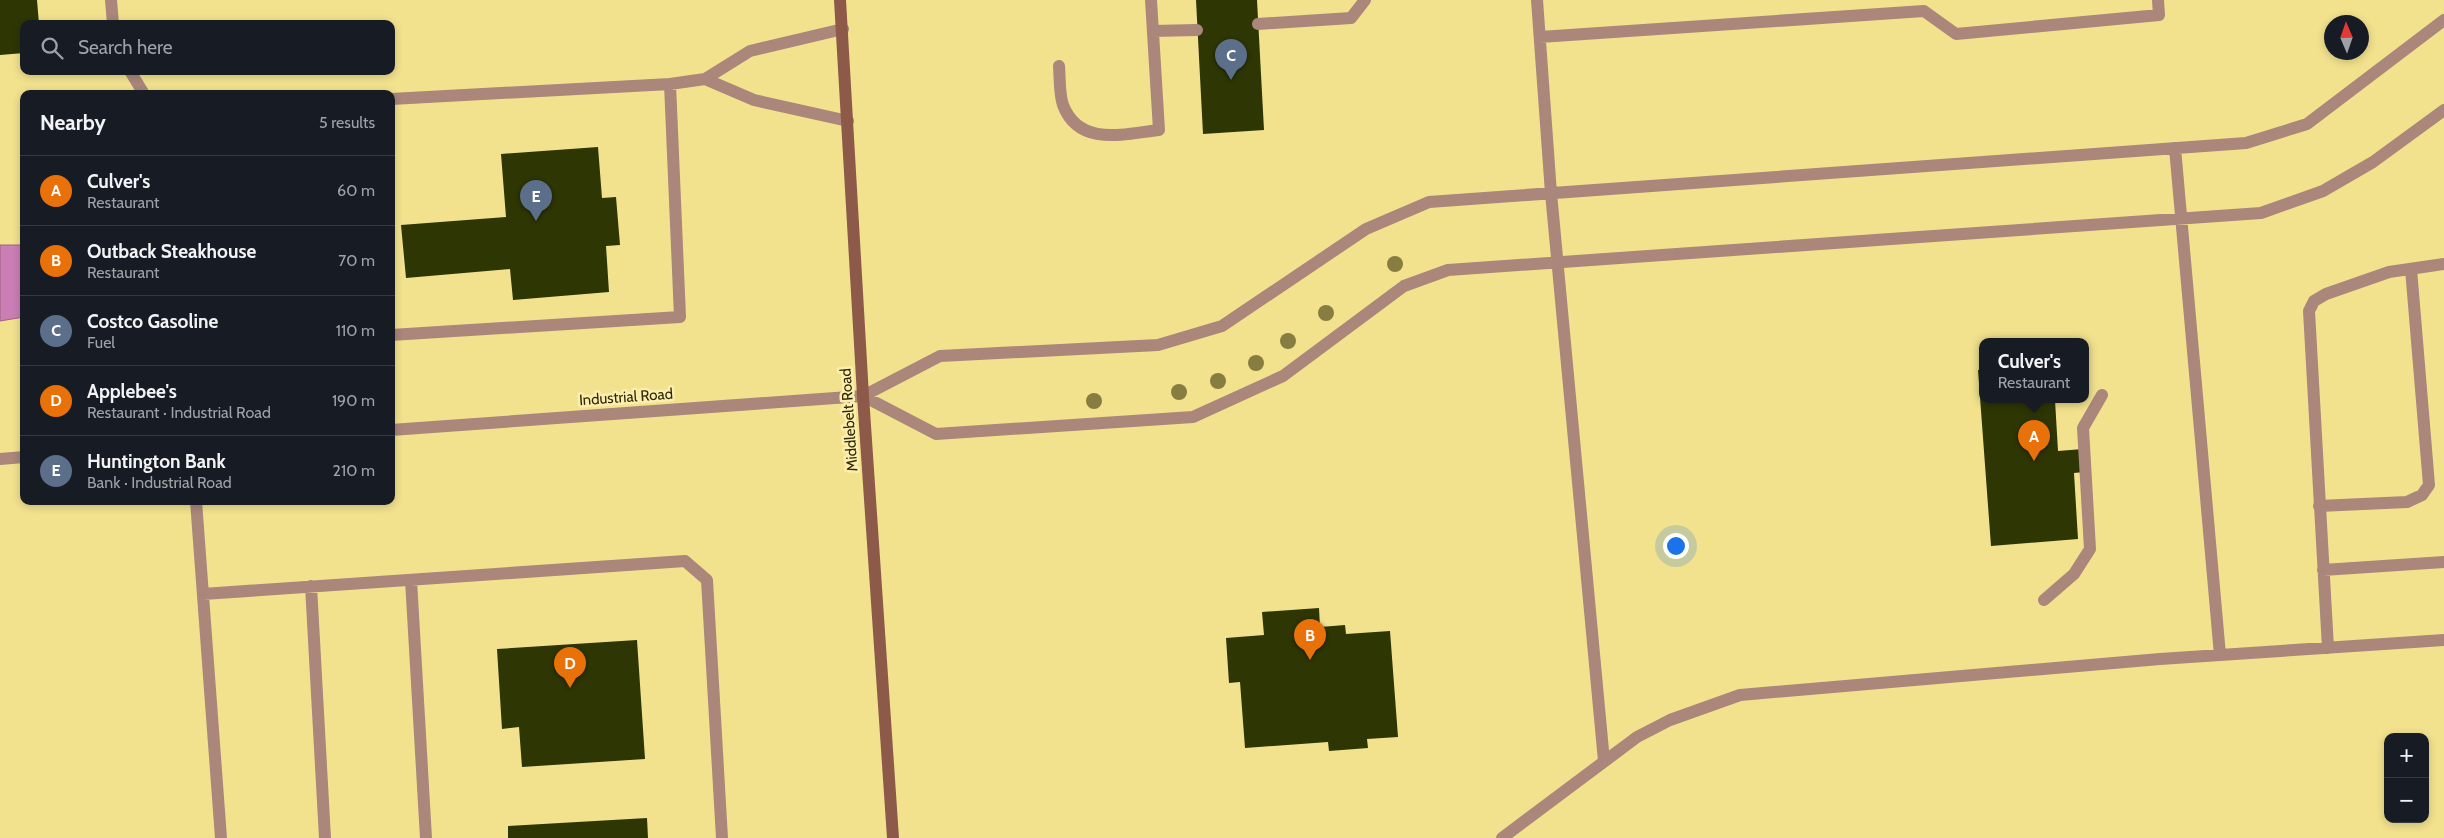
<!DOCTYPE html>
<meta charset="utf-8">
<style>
body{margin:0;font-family:Cabin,sans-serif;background:#20242c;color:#f1f3f6}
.controls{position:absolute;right:15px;bottom:15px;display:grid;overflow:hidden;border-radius:10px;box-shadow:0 2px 8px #0003}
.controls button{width:45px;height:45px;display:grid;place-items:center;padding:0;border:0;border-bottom:1px solid #363941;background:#171b24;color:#f1f3f6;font:25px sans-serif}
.compass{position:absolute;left:2324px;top:15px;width:45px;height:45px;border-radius:50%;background:#171b24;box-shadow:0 2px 8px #0003;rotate:358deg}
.you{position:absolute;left:1675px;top:545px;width:18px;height:18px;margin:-12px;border:4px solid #fff;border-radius:50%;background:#1a73e8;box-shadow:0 0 0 8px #1a73e833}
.badge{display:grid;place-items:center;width:32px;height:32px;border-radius:50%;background:#6061d9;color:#fff;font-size:16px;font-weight:700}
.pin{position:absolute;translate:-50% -41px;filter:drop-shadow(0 1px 2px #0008)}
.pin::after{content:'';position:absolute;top:26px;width:18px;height:15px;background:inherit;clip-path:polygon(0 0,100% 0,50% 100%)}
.popup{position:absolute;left:1979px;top:338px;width:110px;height:65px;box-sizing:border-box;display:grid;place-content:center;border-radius:10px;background:#171b24;filter:drop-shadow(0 1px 4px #0005);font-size:16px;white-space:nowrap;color:#9ea1a6}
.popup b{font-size:19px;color:#f1f3f6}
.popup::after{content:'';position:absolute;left:50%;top:100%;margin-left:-10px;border:10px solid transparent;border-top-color:#171b24}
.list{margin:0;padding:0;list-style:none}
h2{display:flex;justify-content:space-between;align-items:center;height:65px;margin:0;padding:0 20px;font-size:21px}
h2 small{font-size:16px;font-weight:400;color:#9ea1a6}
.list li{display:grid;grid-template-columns:32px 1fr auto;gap:15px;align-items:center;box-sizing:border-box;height:70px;padding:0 20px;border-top:1px solid #363941}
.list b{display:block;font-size:19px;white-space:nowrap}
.list p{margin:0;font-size:16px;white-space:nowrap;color:#9ea1a6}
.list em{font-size:16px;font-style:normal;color:#9ea1a6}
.icon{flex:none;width:28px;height:28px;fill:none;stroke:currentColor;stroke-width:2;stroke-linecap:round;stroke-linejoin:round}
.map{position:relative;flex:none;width:2444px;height:838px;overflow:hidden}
.search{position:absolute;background:#171b24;box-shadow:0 2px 8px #0003;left:20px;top:20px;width:375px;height:55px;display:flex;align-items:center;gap:12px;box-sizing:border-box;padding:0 18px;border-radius:10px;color:#9ea1a6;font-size:19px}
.panel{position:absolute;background:#171b24;box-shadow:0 2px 8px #0003;left:20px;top:90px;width:375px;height:415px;border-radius:10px}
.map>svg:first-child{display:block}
.water{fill:#cb7eb5;stroke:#9c6480}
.building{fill:#2e3604}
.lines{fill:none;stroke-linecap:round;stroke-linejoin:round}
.lane{stroke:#aa867b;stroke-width:12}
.street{stroke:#aa867b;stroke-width:12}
.secondary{stroke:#8d5a4a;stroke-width:12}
.tree{fill:#887d40}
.labels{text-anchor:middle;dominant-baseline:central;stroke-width:5;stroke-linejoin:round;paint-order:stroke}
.street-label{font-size:15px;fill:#2d2603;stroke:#fcefae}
</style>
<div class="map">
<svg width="2444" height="838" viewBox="0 0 2444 838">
<rect width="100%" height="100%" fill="#f2e28e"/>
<path class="water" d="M 0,245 L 24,245 L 24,317 L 0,321 Z"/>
<path class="building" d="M 0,0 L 37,0 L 39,24 L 24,24 L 24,53 L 0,55 Z
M 1196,0 L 1257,0 L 1264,130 L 1203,134 Z
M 598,147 L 602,198 L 616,197 L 620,245 L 606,246 L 609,292 L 513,300 L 510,269 L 406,278 L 401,225 L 506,217 L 501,154 Z
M 1978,370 L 1983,370 L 1983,400 L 2055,400 L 2058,451 L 2083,449 L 2084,472 L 2074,473 L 2078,539 L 1991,546 Z
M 1319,608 L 1320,627 L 1345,625 L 1346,634 L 1390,631 L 1398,737 L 1367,739 L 1368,748 L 1329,751 L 1328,742 L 1245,748 L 1240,682 L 1229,683 L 1226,638 L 1264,635 L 1262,612 Z
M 637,640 L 645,759 L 522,767 L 519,727 L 502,729 L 497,649 Z
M 647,818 L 648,838 L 508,838 L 508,826 Z"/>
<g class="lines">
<path class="lane" d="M 111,0 L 113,24
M 1537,0 L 1551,193 L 1604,761
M 1258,24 L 1351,18 L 1365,0
M 843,29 L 750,51 L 705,79 L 754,100 L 848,121
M 1153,31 L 1197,30
M 1540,37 L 1924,11 L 1956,34 L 2159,15 L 2158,0
M 1059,66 C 1060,78 1059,93 1063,105 C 1079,147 1124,134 1159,130 L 1151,0
M 130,71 L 144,94
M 391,99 L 670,84 L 705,79
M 2175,148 L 2220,655
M 391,335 L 680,317 L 670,84
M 863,396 L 940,356 L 1158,345 L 1222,326 L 1366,229 L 1429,202 L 2246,143 L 2307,124 L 2444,20
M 863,396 L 936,434 L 1193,417 L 1283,376 L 1404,286 L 1448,270 L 2261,213 L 2323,191 L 2373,162 L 2444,110
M 196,501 L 221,838
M 2319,506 L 2407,502 L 2422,495 L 2429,485 L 2411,269
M 2323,570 L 2444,562
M 411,580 L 426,838
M 311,586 L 325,838
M 203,594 L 685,561 L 707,580 L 722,838
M 2044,600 L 2074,574 L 2090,549 L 2083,428 L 2102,395
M 2328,648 L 2309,311 L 2314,301 L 2326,294 L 2389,272 L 2444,264
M 1502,838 L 1637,737 L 1670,720 L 1740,695 L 2160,659 L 2444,640"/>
<path class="street" d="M 391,430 L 863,396
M 0,459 L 24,457"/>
<path class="secondary" d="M 840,0 L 863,396 L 893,838"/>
</g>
<g class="tree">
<circle cx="1395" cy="264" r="8"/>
<circle cx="1326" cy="313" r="8"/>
<circle cx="1288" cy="341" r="8"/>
<circle cx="1256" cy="363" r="8"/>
<circle cx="1218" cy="381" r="8"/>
<circle cx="1179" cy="392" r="8"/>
<circle cx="1094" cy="401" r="8"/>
</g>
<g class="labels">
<g class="street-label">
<text transform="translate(626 397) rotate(-4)">Industrial Road</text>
<text transform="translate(849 420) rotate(-94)">Middlebelt Road</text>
</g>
</g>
</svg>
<div class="controls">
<button>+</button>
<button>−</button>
</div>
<svg class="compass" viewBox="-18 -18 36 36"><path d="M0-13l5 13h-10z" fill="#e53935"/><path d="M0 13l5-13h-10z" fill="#9ea1a6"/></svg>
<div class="you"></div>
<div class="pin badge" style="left:2034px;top:461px;background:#e8710a">A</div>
<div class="popup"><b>Culver's</b>Restaurant</div>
<div class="pin badge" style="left:1310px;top:660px;background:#e8710a">B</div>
<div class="pin badge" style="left:1231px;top:80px;background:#5c6f8a">C</div>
<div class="pin badge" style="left:570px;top:688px;background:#e8710a">D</div>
<div class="pin badge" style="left:536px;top:221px;background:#5c6f8a">E</div>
<div class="search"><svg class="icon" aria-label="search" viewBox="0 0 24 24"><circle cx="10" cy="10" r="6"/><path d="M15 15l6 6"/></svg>Search here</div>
<section class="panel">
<h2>Nearby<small>5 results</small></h2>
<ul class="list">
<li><span class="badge" style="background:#e8710a">A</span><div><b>Culver's</b><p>Restaurant</p></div><em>60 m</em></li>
<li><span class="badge" style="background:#e8710a">B</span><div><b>Outback Steakhouse</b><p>Restaurant</p></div><em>70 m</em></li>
<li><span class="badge" style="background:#5c6f8a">C</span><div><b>Costco Gasoline</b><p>Fuel</p></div><em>110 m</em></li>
<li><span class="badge" style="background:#e8710a">D</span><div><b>Applebee's</b><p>Restaurant · Industrial Road</p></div><em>190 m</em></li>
<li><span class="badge" style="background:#5c6f8a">E</span><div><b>Huntington Bank</b><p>Bank · Industrial Road</p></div><em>210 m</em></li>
</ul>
</section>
</div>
